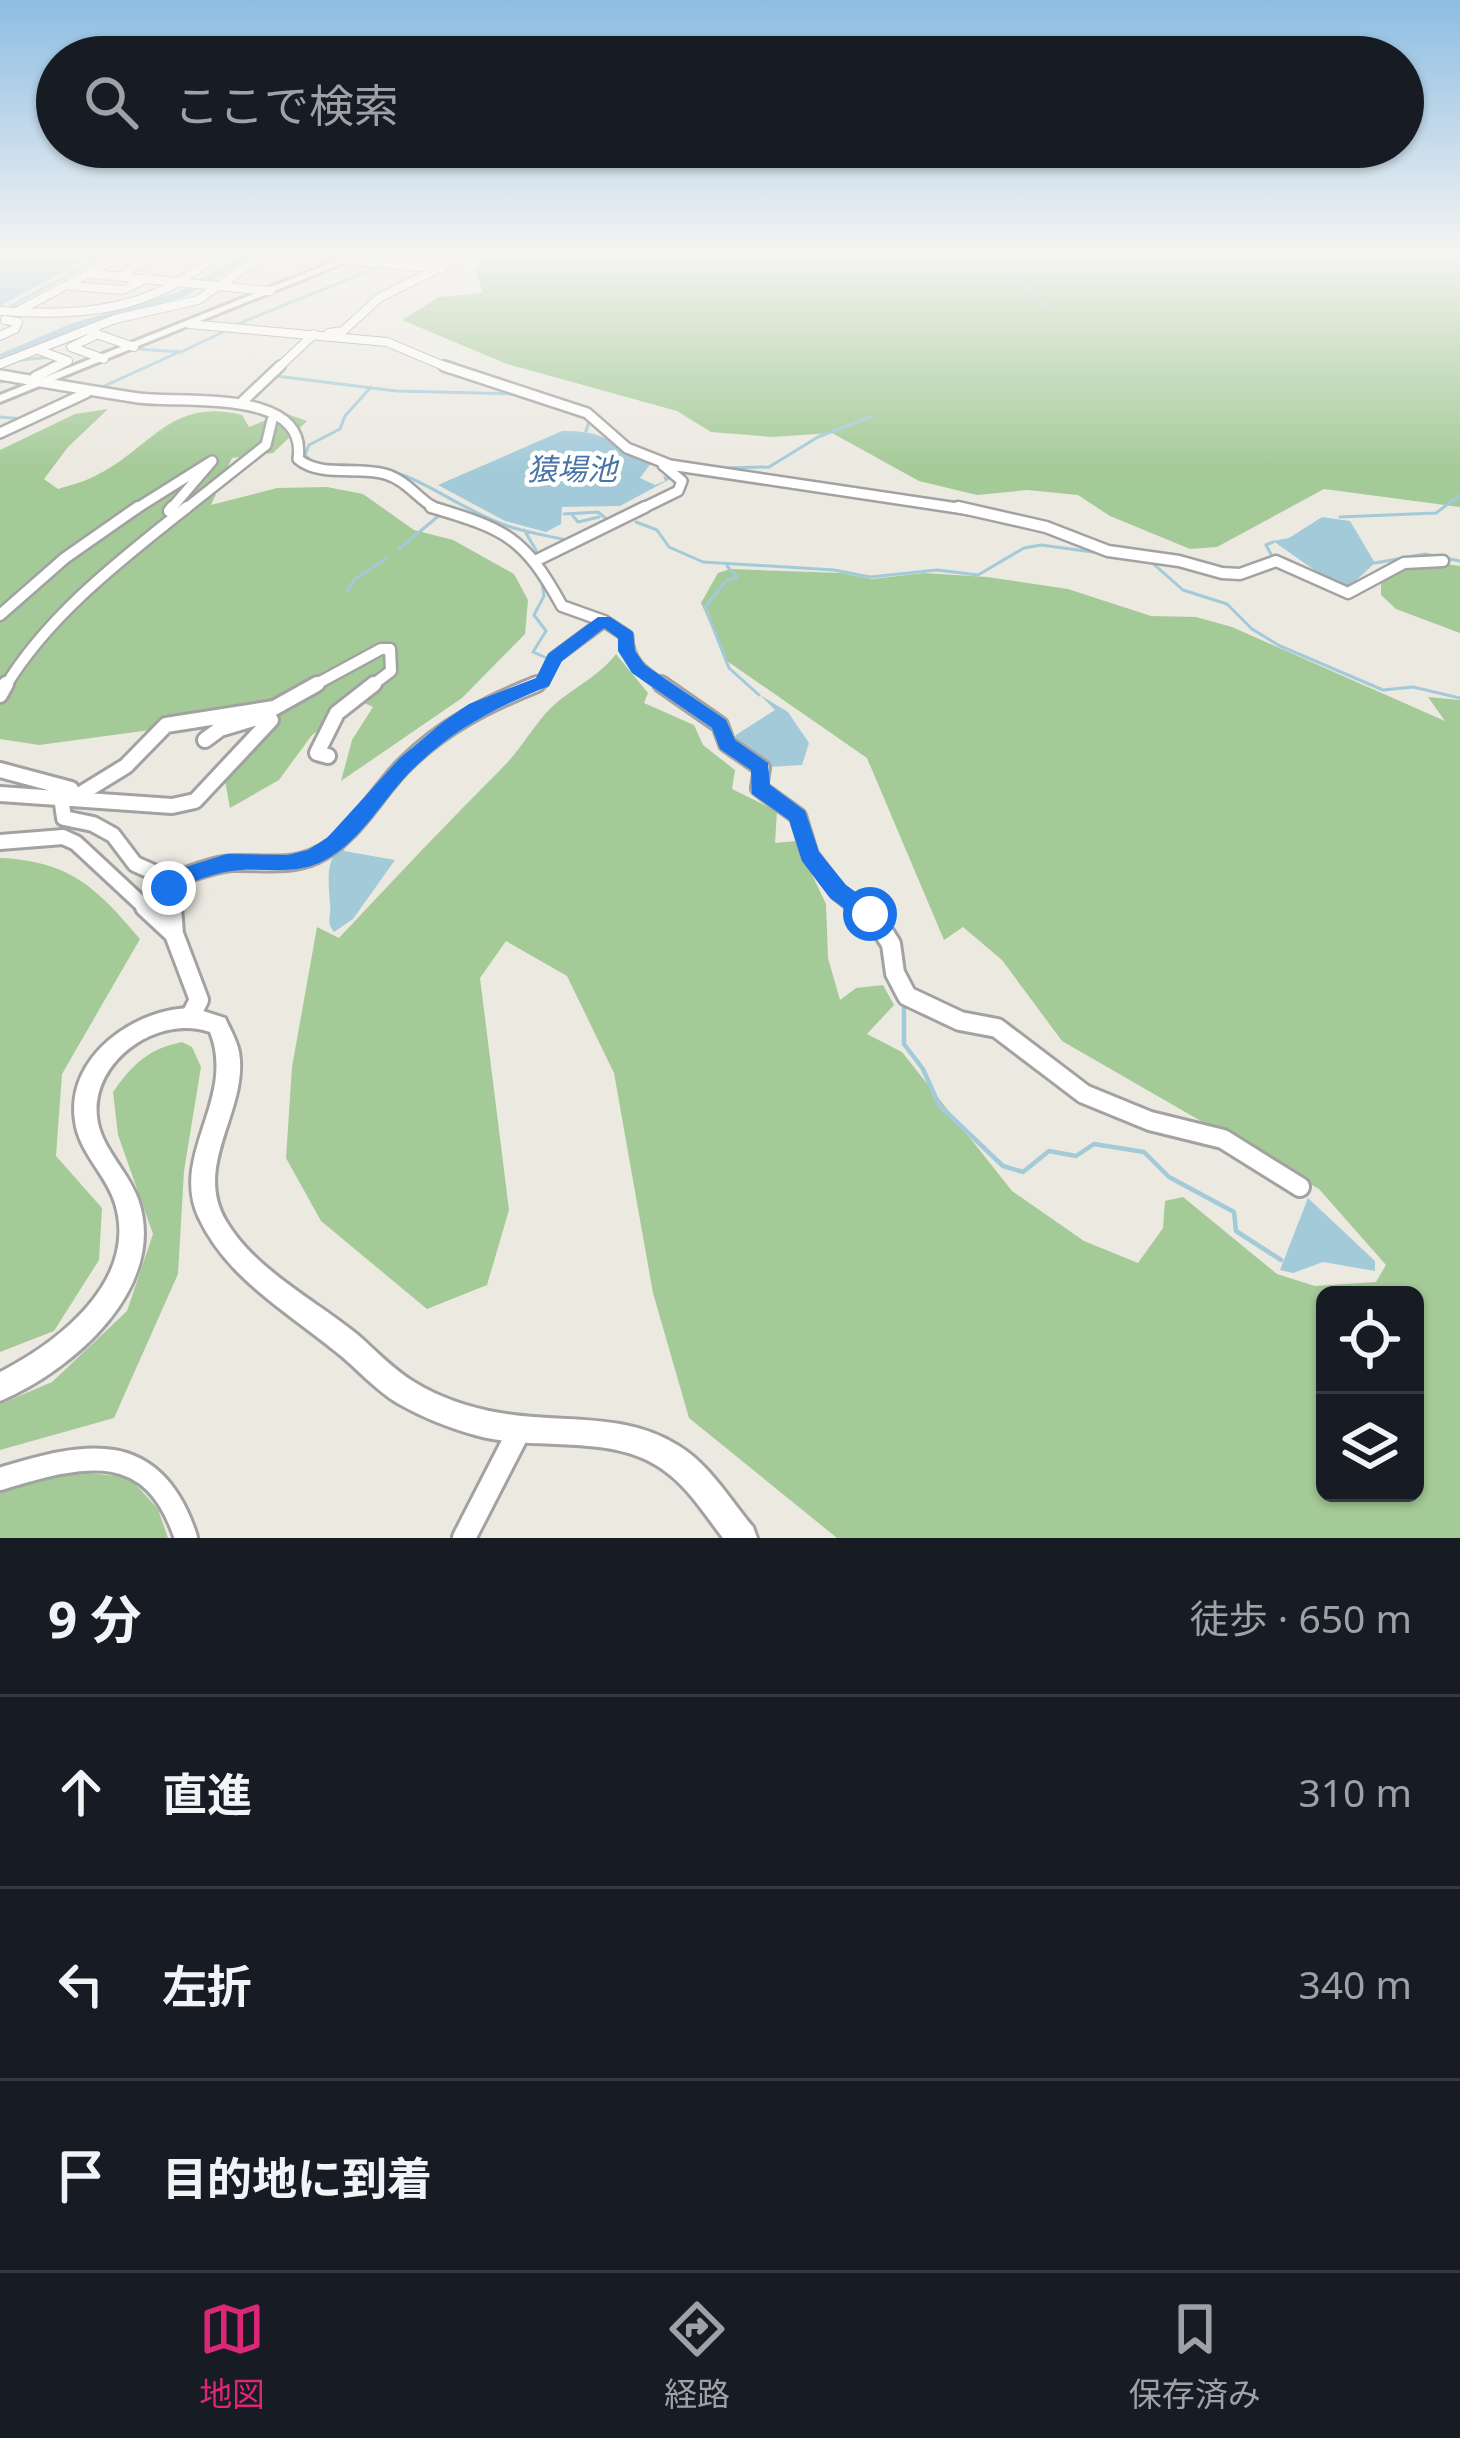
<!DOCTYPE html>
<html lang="ja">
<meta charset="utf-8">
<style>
body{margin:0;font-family:"Noto Sans","Noto Sans JP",sans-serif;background:#242831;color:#f1f3f6}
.controls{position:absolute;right:36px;bottom:36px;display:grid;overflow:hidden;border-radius:18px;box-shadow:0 3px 9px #0004}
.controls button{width:108px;height:108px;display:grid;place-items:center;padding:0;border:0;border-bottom:3px solid #363941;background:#171b24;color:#f1f3f6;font:60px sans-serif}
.stop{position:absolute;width:36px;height:36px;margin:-27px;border:9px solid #1a73e8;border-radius:50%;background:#fff}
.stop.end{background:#1a73e8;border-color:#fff;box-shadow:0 3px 12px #0008}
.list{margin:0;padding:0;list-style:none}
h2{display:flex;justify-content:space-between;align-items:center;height:156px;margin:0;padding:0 48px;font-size:51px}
h2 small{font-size:39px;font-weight:400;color:#9ea1a6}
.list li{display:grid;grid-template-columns:78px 1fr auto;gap:36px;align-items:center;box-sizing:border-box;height:192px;padding:0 48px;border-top:3px solid #363941}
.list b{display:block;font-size:45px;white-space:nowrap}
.list em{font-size:39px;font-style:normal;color:#9ea1a6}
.icon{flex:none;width:66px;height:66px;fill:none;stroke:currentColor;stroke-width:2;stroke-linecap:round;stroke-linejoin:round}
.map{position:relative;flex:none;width:1460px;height:1538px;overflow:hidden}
.search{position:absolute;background:#171b24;box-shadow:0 3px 9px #0004;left:36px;right:36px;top:36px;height:132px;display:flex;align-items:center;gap:30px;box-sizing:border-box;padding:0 42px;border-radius:66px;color:#9ea1a6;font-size:45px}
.sheet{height:732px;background:#171b24}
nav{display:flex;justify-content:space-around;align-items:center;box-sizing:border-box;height:168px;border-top:3px solid #363941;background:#171b24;font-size:33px;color:#9ea1a6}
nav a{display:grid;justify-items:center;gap:6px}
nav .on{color:#db2777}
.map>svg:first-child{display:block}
.forest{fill:#a4ca97;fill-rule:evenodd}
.water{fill:#a2cad9}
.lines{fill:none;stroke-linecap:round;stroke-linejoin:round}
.stream-far1{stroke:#a2cad9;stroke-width:3}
.stream{stroke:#a2cad9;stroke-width:4.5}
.river{fill:#a2cad9;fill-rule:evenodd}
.minor-far5-casing{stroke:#a2a2a2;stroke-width:10}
.minor-far4-casing{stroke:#a2a2a2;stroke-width:14}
.minor-far3-casing{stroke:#a2a2a2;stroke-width:15}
.minor-far2-casing{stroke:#a2a2a2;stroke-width:20}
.minor-far1-casing{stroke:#a2a2a2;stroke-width:24}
.minor-casing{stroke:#a2a2a2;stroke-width:28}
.tertiary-casing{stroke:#a2a2a2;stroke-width:6}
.minor-far5{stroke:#fff;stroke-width:8}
.minor-far4{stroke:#fff;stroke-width:9}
.minor-far3{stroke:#fff;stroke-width:10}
.minor-far2{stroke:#fff;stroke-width:14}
.minor-far1{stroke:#fff;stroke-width:18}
.minor{stroke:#fff;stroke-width:22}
.tertiary{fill:#fff;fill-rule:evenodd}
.route{fill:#1a73e8}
.labels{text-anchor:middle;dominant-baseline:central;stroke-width:9;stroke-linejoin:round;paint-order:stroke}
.far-water-label{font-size:30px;font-style:italic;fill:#4c75a5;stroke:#fff}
</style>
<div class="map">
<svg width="1460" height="1538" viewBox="0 0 1460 1538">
<rect width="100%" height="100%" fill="#ece9e1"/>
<path class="forest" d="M 495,255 L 963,255 L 984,261 L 979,255 L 1460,255 L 1460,507 L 1324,489 L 1217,547 L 1190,549 L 1110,516 L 1078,495 L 1027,490 L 977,495 L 919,481 L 832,433 L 772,437 L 711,432 L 677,411 L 507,364 L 402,320 L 439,297 L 483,293 L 474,268 Z
M 108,409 L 68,447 L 44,479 L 58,489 C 70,485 84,482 95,476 C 151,449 170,397 242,415 L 249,427 L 284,413 L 307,421 L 273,453 L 232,458 L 211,505 L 277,488 L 327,487 L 363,494 L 414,530 L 453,540 L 514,574 L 528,600 L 525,634 L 462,698 L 341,781 L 352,740 L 373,707 L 358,700 L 312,735 L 279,780 L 230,808 L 225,781 L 264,737 L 247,717 L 39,745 L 0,739 L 0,450 L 75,414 Z
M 1425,561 L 1460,566 L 1460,633 L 1396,609 L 1381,595 L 1381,581 Z
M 730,569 L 841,573 L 872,579 L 924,573 L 987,577 L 1068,589 L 1151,616 L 1196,617 L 1232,627 L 1445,721 L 1428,697 L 1460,700 L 1460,1538 L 837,1538 L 689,1418 L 653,1293 L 614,1073 L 567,976 L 506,941 L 480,978 L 509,1210 L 487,1285 L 427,1309 L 321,1221 L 286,1158 L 292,1067 L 317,927 L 339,938 C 394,879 449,821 506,764 C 521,748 532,729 546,713 C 568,689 596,680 616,654 L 648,693 L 644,703 L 694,725 L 703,745 L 735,770 L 732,789 L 777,811 L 775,843 L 796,841 L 826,904 L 828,958 L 840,1000 L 856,988 L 883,985 L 894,1005 L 867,1034 L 902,1052 L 1012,1191 L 1084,1241 L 1138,1263 L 1163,1228 L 1165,1201 L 1183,1197 L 1277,1274 L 1315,1286 L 1376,1282 L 1386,1265 L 1319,1189 L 1062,1041 L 1002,960 L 963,927 L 944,940 L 867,758 L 727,661 L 701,603 L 718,573 ZM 1325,1295 L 1415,1295 L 1415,1493 L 1325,1493 Z
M 0,858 C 70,861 97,888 140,939 L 62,1074 L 56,1156 L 102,1208 L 99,1260 L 54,1331 L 0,1352 Z
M 182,1042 L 192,1047 L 201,1067 L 184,1171 L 178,1274 L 114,1418 L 0,1450 L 0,1404 L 52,1382 L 127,1311 L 153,1234 L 118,1135 L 113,1092 C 133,1064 148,1049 182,1042 Z
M 65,1471 L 129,1477 L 158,1509 L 168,1538 L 0,1538 L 0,1488 Z"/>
<path class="water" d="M 0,255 L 95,255 L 0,306 Z
M 562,431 C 609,430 610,445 651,463 L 640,478 L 655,485 L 665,481 L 663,476 L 672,478 L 620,506 L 562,507 L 561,524 L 546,532 L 505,521 L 438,485 Z
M 1322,517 L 1350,521 L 1375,563 L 1350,586 L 1320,574 L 1273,541 L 1289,538 Z
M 760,695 L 788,712 L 809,743 L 802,765 L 767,767 L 770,762 L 762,765 L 731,744 L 736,735 L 775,710 Z
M 346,838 L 344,851 L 395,860 L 353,919 L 334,932 C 325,920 332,918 330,904 C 328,875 325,861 346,838 Z
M 1308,1198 L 1375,1261 L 1375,1271 L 1323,1262 L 1293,1273 L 1280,1270 Z"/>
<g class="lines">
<path class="stream-far1" d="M 989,262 L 1007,270 L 1046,307
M 6,309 L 105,255
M 235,325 L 381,266
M 137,349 L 181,352 L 225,331
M 20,360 L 52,357
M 276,376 L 396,391 L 516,394
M 0,382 L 11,380
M 100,388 L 179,352
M 582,415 L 589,422 L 586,431
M 0,417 L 23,419
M 314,463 L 305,455 L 309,445 L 340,429 L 345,416 L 371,387
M 328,465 C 413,461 431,496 502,524 C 522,532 545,535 566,540
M 722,468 L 769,467 L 818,437 L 870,417
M 564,514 L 598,512 L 609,521
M 573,516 L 578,522 L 599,517
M 1340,517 L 1436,513 L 1460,495
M 636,522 L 657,530 L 669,547 L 703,562 L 834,570 L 870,577 L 937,570 L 978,575 L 1024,548 L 1041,545 L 1100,553
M 524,530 L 536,550 L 533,558
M 1273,542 L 1266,545 L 1274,560
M 399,549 L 442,513
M 1149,560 L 1183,590 L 1227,604 L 1252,629 L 1280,646 L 1383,690 L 1413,687 L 1460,698
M 1375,563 L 1425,554 L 1460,561
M 727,566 L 737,577 L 726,581 L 705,607 L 729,668 L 759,695
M 542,583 L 544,596 L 534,615 L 546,631 L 533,652 L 549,659
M 347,591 L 354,580 L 387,558"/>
<path class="stream" d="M 904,1001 L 904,1044 L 923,1069 L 939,1105 L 1003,1166 L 1023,1172 L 1049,1151 L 1076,1156 L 1094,1144 L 1144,1152 L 1169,1177 L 1234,1212 L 1236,1231 L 1281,1260"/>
<path class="river" d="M 243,255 L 256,255 L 186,296 L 78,328 L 0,362 L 0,354 L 70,324 L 178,292 Z"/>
<g class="minor-far5-casing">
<path id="minor-far5" d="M 347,260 L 442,269
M 92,274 L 270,291
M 122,275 L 153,255
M 72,286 L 123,290 L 148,278
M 0,311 C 81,317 153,311 215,255
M 16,312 L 116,259
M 189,324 L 387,342 L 451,369
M 91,332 L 134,347
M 329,333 L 343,331 L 379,298 L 466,255
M 98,334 L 71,347 L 104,359
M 0,336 L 15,329 L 18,322 L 5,320
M 41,351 L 68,361 L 51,369
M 0,364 L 115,319 L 198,300 L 264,255
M 277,369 L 314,334"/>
</g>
<g class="minor-far4-casing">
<path id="minor-far4" d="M 444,366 L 587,413 L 627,448 L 670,465 L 971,510
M 0,375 C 46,383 92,391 138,398 C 181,404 309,387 298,459 C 321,478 357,466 385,474 C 410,481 422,506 442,510
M 35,377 L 57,366
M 243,401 L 280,366
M 0,433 L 86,393
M 134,510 L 212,461 L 170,510
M 184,510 L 266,445 L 272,420
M 639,510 L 678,491 L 682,481 L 663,465"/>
</g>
<g class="minor-far3-casing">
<path id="minor-far3" d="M 431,507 C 506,529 524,537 562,606 L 604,621 L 627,636 C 627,663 644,673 665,687
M 958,507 L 1046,527 L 1108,551 L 1179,561 L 1222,573 L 1240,574 L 1276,561 L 1348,593 L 1404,563 L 1443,561
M 169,511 L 172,507
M 537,560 L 645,507
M 0,615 L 65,558 L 138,507
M 5,687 C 49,614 122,559 187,507
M 311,687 L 381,649 L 390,649 L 391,671 L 370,687
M 529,687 L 543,682 L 554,658 L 604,621"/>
</g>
<g class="minor-far2-casing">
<path id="minor-far2" d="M 661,684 L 720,725 L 727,744 L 762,768 L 759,788 L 798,816 L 810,855 L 838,892 L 861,910
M 0,695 L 6,684
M 328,756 L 317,753 L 337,713 L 374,684
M 0,770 L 71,789 L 74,798
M 0,794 L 172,806 L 195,801 L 271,720 L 267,715 L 220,729 L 205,740
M 61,797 L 64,818 L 93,824 L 113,835 L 135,864 L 171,880 C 191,874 213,864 233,863 C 260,862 289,868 315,856 C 352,840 376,793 404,765 C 443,726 487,704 537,684
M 74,798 L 126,766 L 166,725 L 274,708 L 317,684
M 0,842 L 63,837 L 76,843 L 148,910
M 171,880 L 173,910"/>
</g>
<g class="minor-far1-casing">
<path id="minor-far1" d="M 145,907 L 174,934 L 199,1000 L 190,1017
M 172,907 L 174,934
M 857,907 L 877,922 L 891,944 L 895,973 L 907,996 L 960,1021 L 997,1028 L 1084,1094 L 1150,1121 L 1223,1139 L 1300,1187"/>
</g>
<g class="minor-casing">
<path id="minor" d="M 0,1479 C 85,1453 153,1437 186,1538
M 464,1538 L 519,1431"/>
</g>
<g class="tertiary-casing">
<path id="tertiary" d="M 351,255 L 363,255 L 0,402 L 0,395 Z
M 194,1008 L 225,1018 C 230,1029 237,1041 239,1052 C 249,1110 192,1165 226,1221 C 255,1270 315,1300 358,1335 C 376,1351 393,1369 414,1382 C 440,1398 471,1408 500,1413 C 562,1424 623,1411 679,1446 C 710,1465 730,1500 753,1527 L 757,1538 L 723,1538 C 706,1516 691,1492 670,1475 C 618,1430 537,1453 475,1435 C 449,1428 422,1417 399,1404 C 375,1390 357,1368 335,1351 C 286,1311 227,1278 199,1218 C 169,1155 237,1099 210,1032 C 159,1014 91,1060 97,1117 C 100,1147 128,1171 138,1199 C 169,1287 72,1371 0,1401 L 0,1372 C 59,1342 139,1280 115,1203 C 106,1174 79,1153 75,1121 C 65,1056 137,1007 194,1008 Z"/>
</g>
<use href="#minor-far5" class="minor-far5"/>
<use href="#minor-far4" class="minor-far4"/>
<use href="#minor-far3" class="minor-far3"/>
<use href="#minor-far2" class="minor-far2"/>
<use href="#minor-far1" class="minor-far1"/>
<use href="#minor" class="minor"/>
<use href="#tertiary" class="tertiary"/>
</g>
<linearGradient id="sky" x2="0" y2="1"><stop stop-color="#8cbde2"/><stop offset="0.54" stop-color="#f6f5f2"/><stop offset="1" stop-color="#f6f5f2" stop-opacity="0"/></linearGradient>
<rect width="1460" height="471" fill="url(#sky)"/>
<path class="route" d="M 598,617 L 610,617 L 633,632 L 635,651 L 645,665 L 726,720 L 735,740 L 768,763 L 770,785 L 805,811 L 819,852 L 846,885 L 878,908 L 878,921 L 862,921 L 830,898 L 802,861 L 789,820 L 752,794 L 751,770 L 720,749 L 712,728 L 632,673 L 618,651 L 618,638 L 604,628 L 562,661 L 549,686 C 497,707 455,728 415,767 C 384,796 363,840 325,860 C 292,878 259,865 225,872 C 210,875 195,881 180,886 L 176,895 L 161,895 L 158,888 L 163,874 L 227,854 L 288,855 L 308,850 L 327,838 L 400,758 L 443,722 L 469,704 L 536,678 L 548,654 Z"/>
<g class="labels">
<g class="far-water-label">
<text x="572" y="468">猿場池</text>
</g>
</g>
</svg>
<div class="controls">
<button><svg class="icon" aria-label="locate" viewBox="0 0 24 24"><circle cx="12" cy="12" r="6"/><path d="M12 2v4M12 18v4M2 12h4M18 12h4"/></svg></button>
<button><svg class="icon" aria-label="layers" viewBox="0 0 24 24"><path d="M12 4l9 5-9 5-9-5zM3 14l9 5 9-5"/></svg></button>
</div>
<div class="stop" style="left:870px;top:914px"></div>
<div class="stop end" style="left:169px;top:888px"></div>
<div class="search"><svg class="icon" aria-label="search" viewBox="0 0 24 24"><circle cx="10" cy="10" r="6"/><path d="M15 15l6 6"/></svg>ここで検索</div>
</div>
<section class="sheet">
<h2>9 分<small>徒歩 · 650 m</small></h2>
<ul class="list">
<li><svg class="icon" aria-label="ahead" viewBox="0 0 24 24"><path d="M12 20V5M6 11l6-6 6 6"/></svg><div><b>直進</b></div><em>310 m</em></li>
<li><svg class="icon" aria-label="left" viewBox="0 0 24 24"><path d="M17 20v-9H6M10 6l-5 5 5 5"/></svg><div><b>左折</b></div><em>340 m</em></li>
<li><svg class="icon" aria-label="arrive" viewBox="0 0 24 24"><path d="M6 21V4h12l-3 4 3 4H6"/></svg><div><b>目的地に到着</b></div></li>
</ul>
</section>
<nav>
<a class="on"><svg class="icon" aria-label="map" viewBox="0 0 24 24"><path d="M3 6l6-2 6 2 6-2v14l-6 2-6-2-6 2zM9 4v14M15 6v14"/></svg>地図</a>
<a><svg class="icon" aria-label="directions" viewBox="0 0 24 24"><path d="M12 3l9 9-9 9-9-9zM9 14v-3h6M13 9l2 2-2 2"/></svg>経路</a>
<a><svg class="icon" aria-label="saved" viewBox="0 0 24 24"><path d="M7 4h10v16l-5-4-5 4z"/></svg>保存済み</a>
</nav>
